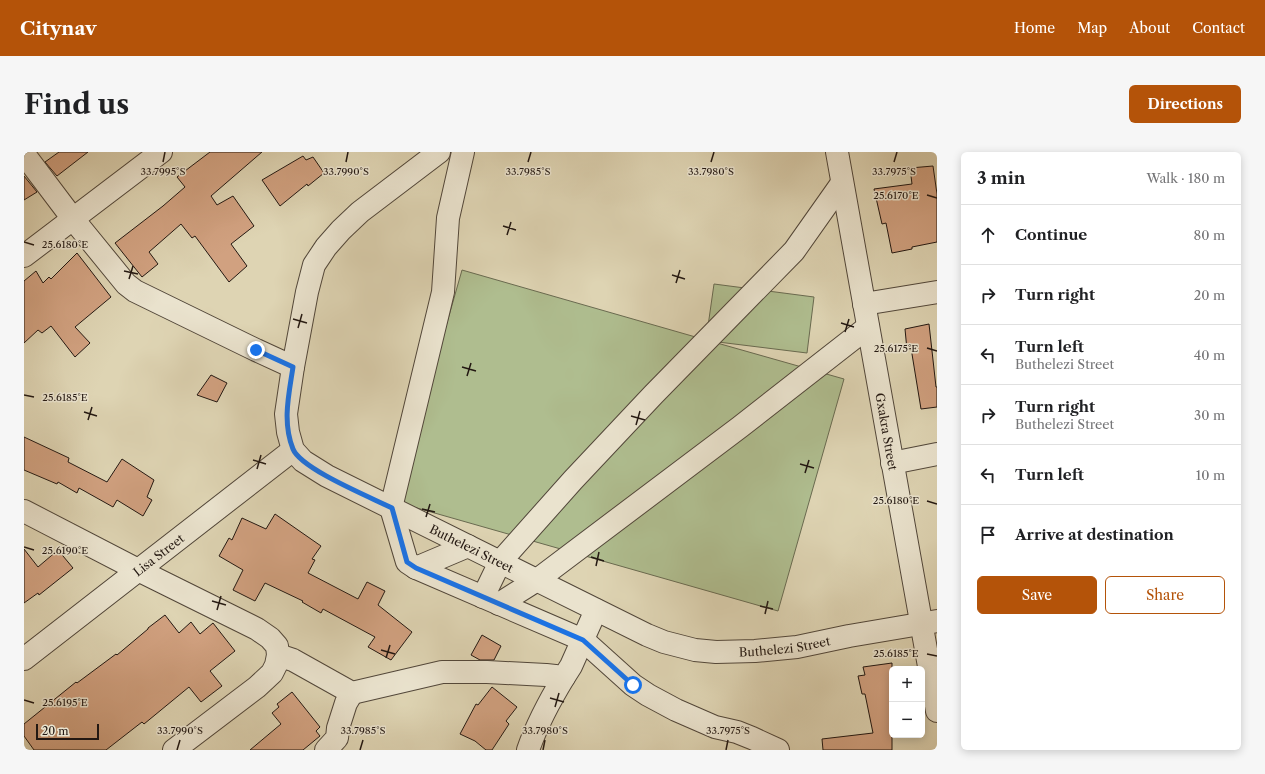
<!DOCTYPE html>
<meta charset="utf-8">
<style>
body{margin:0;font-family:"Libre Caslon Text",serif;background:#f6f6f6;color:#202124}
.controls{position:absolute;right:12px;bottom:12px;display:grid;overflow:hidden;border-radius:6px;box-shadow:0 2px 10px #0003}
.controls button{width:36px;height:36px;display:grid;place-items:center;padding:0;border:0;border-bottom:1px solid #e0e0e0;background:#fff;color:#202124;font:20px sans-serif}
.scale{position:absolute;left:12px;bottom:10px;width:63px;box-sizing:border-box;padding-left:4px;border:2px solid #231812;border-top:0;font-size:11px;line-height:14px;white-space:nowrap;color:#231812;-webkit-text-stroke:3px #eae3ce;paint-order:stroke}
.stop{position:absolute;width:12px;height:12px;margin:-9px;border:3px solid #1a73e8;border-radius:50%;background:#fff}
.stop.end{background:#1a73e8;border-color:#fff;box-shadow:0 1px 4px #0008}
.list{margin:0;padding:0;list-style:none}
h2{display:flex;justify-content:space-between;align-items:center;height:52px;margin:0;padding:0 16px;font-size:17px}
h2 small{font-size:13px;font-weight:400;color:#757577}
.list li{display:grid;grid-template-columns:26px 1fr auto;gap:12px;align-items:center;box-sizing:border-box;height:60px;padding:0 16px;border-top:1px solid #e0e0e0}
.list b{display:block;font-size:15px;white-space:nowrap}
.list p{margin:0;font-size:13px;white-space:nowrap;color:#757577}
.list em{font-size:13px;font-style:normal;color:#757577}
.actions{display:flex;gap:8px;padding:12px 16px}
.actions a{flex:1;padding:9px 0;border:1px solid #b45309;border-radius:6px;text-align:center;font-size:14px;color:#b45309}
.actions .main{background:#b45309;color:#fff}
.icon{flex:none;width:22px;height:22px;fill:none;stroke:currentColor;stroke-width:2;stroke-linecap:round;stroke-linejoin:round}
.map{position:relative;flex:none;width:913px;height:598px;overflow:hidden;border-radius:6px}
header{display:flex;align-items:center;gap:24px;box-sizing:border-box;height:56px;padding:0 20px;background:#b45309;color:#fff}
header strong{font-size:19px}
nav{display:flex;gap:22px;margin-inline-start:auto;font-size:14px}
.intro{display:flex;align-items:center;justify-content:space-between;box-sizing:border-box;height:96px;padding:0 24px}
h1{margin:0;font-size:28px}
.button{padding:10px 18px;border-radius:6px;background:#b45309;color:#fff;font-size:14px;font-weight:700}
main{display:flex;gap:24px;padding:0 24px}
aside{flex:1;background:#fff;border-radius:6px;box-shadow:0 2px 10px #0003}
.map>svg:first-child{display:block}
.green{fill:#afbd8f;stroke:#696a50}
.building{fill:#d1a180;stroke:#231812}
.lines{fill:none;stroke-linecap:round;stroke-linejoin:round}
.minor-casing{stroke:#52473a;stroke-width:24}
.minor{stroke:#eae3ce;stroke-width:22}
.route{stroke:#1a73e8;stroke-width:5}
.ticks{fill:none;stroke:#231812;stroke-width:1.5}
.labels{text-anchor:middle;dominant-baseline:central;stroke-width:3;stroke-linejoin:round;paint-order:stroke}
.street-label{font-size:12px;fill:#231812;stroke:#eae3ce}
.ticks-label{font-size:10px;text-anchor:middle;fill:#231812;stroke:#eae3ce;stroke-width:3;stroke-linejoin:round;paint-order:stroke}
</style>
<header>
<strong>Citynav</strong>
<nav><a>Home</a><a>Map</a><a>About</a><a>Contact</a></nav>
</header>
<div class="intro"><h1>Find us</h1><a class="button">Directions</a></div>
<main>
<div class="map">
<svg width="913" height="598" viewBox="0 0 913 598">
<rect width="100%" height="100%" fill="#ded4b3"/>
<filter id="stains"><feTurbulence type="fractalNoise" baseFrequency=".005" numOctaves="4"/><feColorMatrix values="0 0 0 0 .2 0 0 0 0 .09 0 0 0 0 .02 0 0 0 .5 -.17"/></filter>
<radialGradient id="worn" r=".72"><stop offset=".6" stop-color="#630" stop-opacity="0"/><stop offset="1" stop-color="#630" stop-opacity=".3"/></radialGradient>
<path class="green" d="M 438,118 L 682,188 L 690,132 L 790,145 L 783,201 L 686,189 L 820,227 L 754,459 L 372,350 Z"/>
<path class="building" d="M 35,0 L 64,0 L 33,24 L 21,10 Z
M 186,0 L 238,0 L 187,44 L 193,53 L 209,44 L 230,74 L 207,92 L 223,114 L 205,130 L 171,84 L 168,86 L 157,72 L 125,100 L 134,112 L 118,125 L 91,91 L 139,54 L 161,35 L 153,25 Z
M 279,4 L 282,8 L 289,5 L 300,21 L 284,34 L 283,32 L 256,54 L 238,28 Z
M 909,14 L 913,42 L 913,90 L 888,95 L 888,97 L 868,101 L 862,71 L 858,72 L 850,37 L 888,32 L 886,16 Z
M 0,24 L 13,40 L 0,48 Z
M 53,101 L 87,145 L 51,175 L 66,191 L 51,205 L 27,174 L 18,181 L 14,178 L 0,191 L 0,129 L 12,119 L 19,131 L 25,125 L 27,127 Z
M 905,172 L 912,235 L 913,235 L 913,255 L 897,257 L 887,196 L 883,198 L 881,177 Z
M 187,223 L 203,231 L 193,250 L 173,243 Z
M 0,285 L 45,306 L 44,310 L 83,330 L 98,307 L 130,328 L 123,345 L 128,348 L 119,364 L 93,348 L 89,355 L 55,336 L 53,341 L 34,330 L 33,332 L 0,318 Z
M 251,362 L 297,394 L 288,407 L 291,408 L 284,421 L 334,447 L 343,430 L 361,439 L 354,453 L 388,480 L 367,508 L 344,495 L 351,485 L 299,457 L 297,461 L 278,450 L 279,449 L 241,431 L 231,449 L 209,438 L 219,418 L 195,404 L 205,386 L 208,388 L 218,366 L 242,377 Z
M 0,397 L 14,415 L 34,398 L 49,416 L 15,443 L 14,441 L 0,451 Z
M 141,463 L 155,481 L 167,470 L 176,482 L 189,471 L 211,499 L 186,519 L 198,534 L 177,550 L 165,535 L 120,572 L 118,570 L 82,598 L 10,598 L 0,584 L 0,572 L 52,530 L 53,531 L 92,502 L 93,503 L 124,477 L 124,476 Z
M 458,483 L 477,494 L 470,508 L 456,508 L 447,503 Z
M 868,511 L 868,598 L 799,598 L 798,587 L 849,581 L 841,542 L 838,542 L 834,524 L 841,523 L 839,515 Z
M 468,535 L 493,555 L 482,569 L 485,572 L 468,598 L 462,598 L 451,589 L 436,582 L 452,552 L 454,553 Z
M 268,540 L 296,575 L 292,579 L 296,584 L 279,598 L 226,598 L 257,572 L 248,561 L 255,555 L 253,552 Z"/>
<g class="lines">
<g class="minor-casing">
<g id="minor">
<path id="s1" d="M 415,0 L 336,60 L 317,78 L 302,95 L 290,113 L 283,140 L 269,215 L 262,262 L 264,280 L 269,298 L 279,309 L 303,324 L 623,483 L 640,490 L 671,498 L 692,500 L 731,499 L 773,495 L 825,484 L 913,469"/>
<path d="M 439,0 L 424,66 L 419,140 L 367,356 L 383,410 L 392,416 L 559,488 L 609,533 L 624,543 L 652,558 L 691,575 L 713,580 L 728,586 L 754,598"/>
<path id="s2" d="M 813,0 L 913,559"/>
<path d="M 0,2 L 49,67 L 102,132 L 111,139 L 232,198 L 269,215"/>
<path d="M 0,104 L 137,0"/>
<path d="M 840,152 L 913,140"/>
<path d="M 868,311 L 913,302"/>
<path d="M 0,359 L 114,418 L 233,477 L 246,486 L 253,494 L 254,503 L 252,513 L 248,521 L 233,535 L 150,598"/>
<path d="M 392,416 L 444,394"/>
<path d="M 459,445 L 476,410 L 549,328 L 629,243 L 770,99 L 818,31"/>
<path d="M 475,452 L 513,428 L 716,275 L 844,175"/>
<path d="M 254,503 L 269,508 L 328,541 L 418,520 L 463,520 L 522,523 L 540,525 L 547,514 L 572,458"/>
<path id="s3" d="M 0,507 L 269,298"/>
<path d="M 302,598 L 313,586 L 314,576 L 322,551 L 328,541"/>
<path d="M 504,598 C 513,572 526,548 540,525"/>
</g>
</g>
<use href="#minor" class="minor"/>
</g>
<g class="lines">
<path class="route" d="M 232,198 L 269,215 C 265,242 258,270 269,297 C 277,317 346,345 368,356 L 383,410 L 392,416 L 559,488 L 609,533"/>
</g>
<path class="ticks" d="M 139,10 L 141,0M 322,10 L 324,0M 504,10 L 507,0M 687,10 L 690,0M 870,10 L 873,0M 903,43 L 913,46M 479,74 L 492,78M 483,83 L 487,70M 0,90 L 10,93M 100,119 L 114,122M 648,123 L 661,127M 105,127 L 109,114M 652,131 L 656,118M 269,167 L 283,171M 817,171 L 830,175M 274,176 L 278,162M 821,180 L 825,167M 903,196 L 913,199M 438,215 L 452,219M 443,224 L 447,211M 0,243 L 10,245M 60,260 L 73,264M 607,264 L 621,268M 64,268 L 68,255M 612,273 L 616,259M 229,308 L 242,312M 776,312 L 790,316M 233,317 L 237,303M 781,321 L 785,308M 903,349 L 913,352M 398,357 L 411,360M 402,365 L 406,352M 0,395 L 10,398M 567,405 L 580,409M 572,414 L 575,400M 188,449 L 202,453M 736,454 L 749,457M 193,458 L 197,444M 741,462 L 744,449M 357,498 L 371,502M 903,502 L 913,504M 362,506 L 366,493M 526,546 L 540,550M 0,548 L 10,551M 531,555 L 535,541M 153,598 L 156,588M 336,598 L 339,588M 519,598 L 521,588M 702,598 L 704,588"/>
<g class="labels">
<g class="street-label">
<text stroke="none"><textPath href="#s2" startOffset="284">Gxakra Street</textPath></text>
<text stroke="none"><textPath href="#s1" startOffset="563">Buthelezi Street</textPath></text>
<text stroke="none"><textPath href="#s3" startOffset="170">Lisa Street</textPath></text>
<text stroke="none"><textPath href="#s1" startOffset="899">Buthelezi Street</textPath></text>
</g>
</g>
<g class="ticks-label">
<text x="139" y="23">33.7995°S</text>
<text x="322" y="23">33.7990°S</text>
<text x="504" y="23">33.7985°S</text>
<text x="687" y="23">33.7980°S</text>
<text x="870" y="23">33.7975°S</text>
<text x="872" y="47">25.6170°E</text>
<text x="41" y="96">25.6180°E</text>
<text x="872" y="200">25.6175°E</text>
<text x="41" y="249">25.6185°E</text>
<text x="872" y="352">25.6180°E</text>
<text x="41" y="402">25.6190°E</text>
<text x="872" y="505">25.6185°E</text>
<text x="41" y="554">25.6195°E</text>
<text x="156" y="582">33.7990°S</text>
<text x="339" y="582">33.7985°S</text>
<text x="521" y="582">33.7980°S</text>
<text x="704" y="582">33.7975°S</text>
</g>
<rect width="100%" height="100%" filter="url(#stains)"/>
<rect width="100%" height="100%" fill="url(#worn)"/>
</svg>
<div class="controls">
<button>+</button>
<button>−</button>
</div>
<div class="scale">20 m</div>
<div class="stop" style="left:609px;top:533px"></div>
<div class="stop end" style="left:232px;top:198px"></div>
</div>
<aside>
<h2>3 min<small>Walk · 180 m</small></h2>
<ul class="list">
<li><svg class="icon" aria-label="ahead" viewBox="0 0 24 24"><path d="M12 20V5M6 11l6-6 6 6"/></svg><div><b>Continue</b></div><em>80 m</em></li>
<li><svg class="icon" aria-label="right" viewBox="0 0 24 24"><path d="M7 20v-9h11M14 6l5 5-5 5"/></svg><div><b>Turn right</b></div><em>20 m</em></li>
<li><svg class="icon" aria-label="left" viewBox="0 0 24 24"><path d="M17 20v-9H6M10 6l-5 5 5 5"/></svg><div><b>Turn left</b><p>Buthelezi Street</p></div><em>40 m</em></li>
<li><svg class="icon" aria-label="right" viewBox="0 0 24 24"><path d="M7 20v-9h11M14 6l5 5-5 5"/></svg><div><b>Turn right</b><p>Buthelezi Street</p></div><em>30 m</em></li>
<li><svg class="icon" aria-label="left" viewBox="0 0 24 24"><path d="M17 20v-9H6M10 6l-5 5 5 5"/></svg><div><b>Turn left</b></div><em>10 m</em></li>
<li><svg class="icon" aria-label="arrive" viewBox="0 0 24 24"><path d="M6 21V4h12l-3 4 3 4H6"/></svg><div><b>Arrive at destination</b></div></li>
</ul>
<div class="actions"><a class="main">Save</a><a>Share</a></div>
</aside>
</main>
